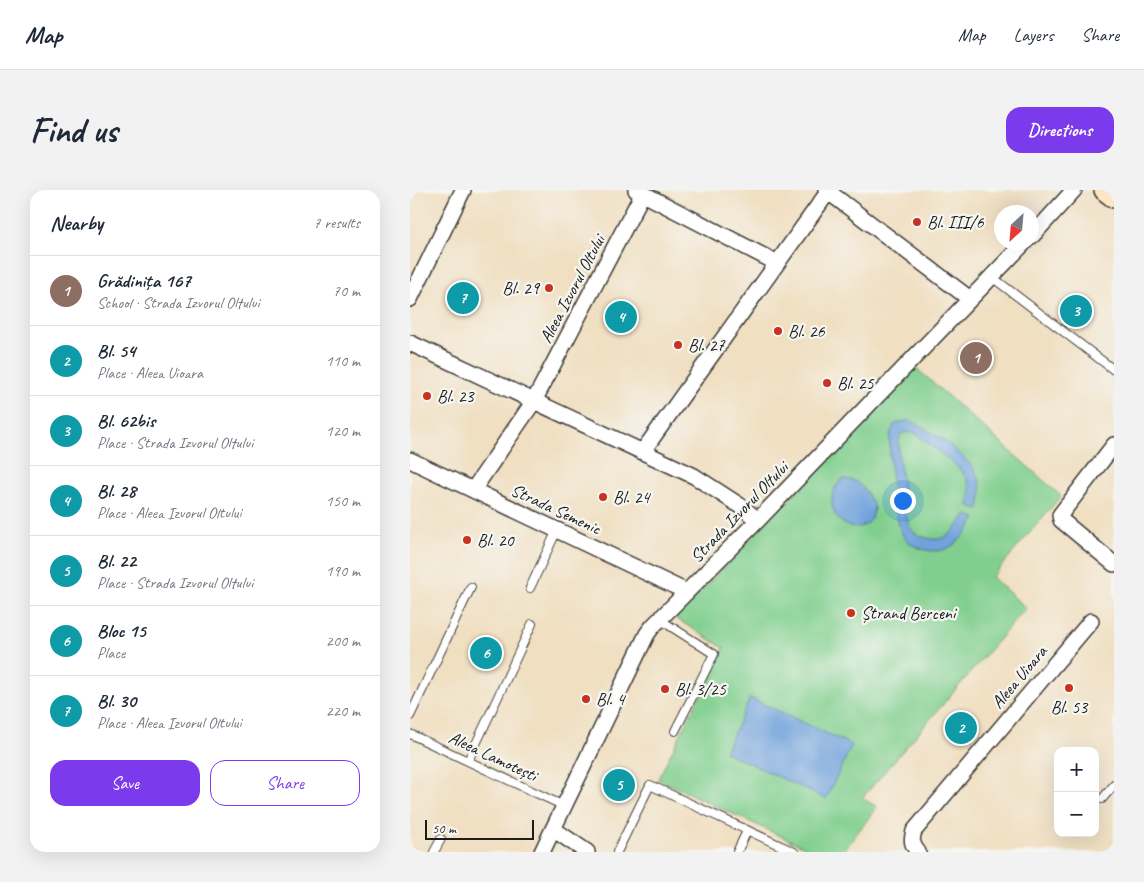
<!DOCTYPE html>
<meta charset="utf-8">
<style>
body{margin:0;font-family:Caveat,sans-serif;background:#f2f2f3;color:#1f2937}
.controls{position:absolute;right:15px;bottom:15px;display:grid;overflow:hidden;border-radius:10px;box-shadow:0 5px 20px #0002}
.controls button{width:45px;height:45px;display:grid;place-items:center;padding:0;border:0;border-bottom:1px solid #e0e1e3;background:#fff;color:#1f2937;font:25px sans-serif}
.compass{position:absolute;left:584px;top:15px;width:45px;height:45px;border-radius:50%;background:#fff;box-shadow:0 5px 20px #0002;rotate:206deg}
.scale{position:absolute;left:15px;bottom:12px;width:109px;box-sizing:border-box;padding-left:5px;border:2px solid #1c1c1c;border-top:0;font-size:14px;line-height:18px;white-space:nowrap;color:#1c1c1c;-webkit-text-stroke:4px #f6f6f2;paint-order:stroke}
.you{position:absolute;left:492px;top:310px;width:18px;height:18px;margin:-12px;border:4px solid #fff;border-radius:50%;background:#1a73e8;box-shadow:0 0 0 8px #1a73e833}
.badge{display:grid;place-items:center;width:32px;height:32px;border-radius:50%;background:#7c3aed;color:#fff;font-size:16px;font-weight:700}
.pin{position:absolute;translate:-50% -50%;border:2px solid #fff;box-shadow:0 1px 5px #0006}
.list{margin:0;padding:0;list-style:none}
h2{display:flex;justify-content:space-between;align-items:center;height:65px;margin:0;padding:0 20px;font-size:21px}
h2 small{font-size:16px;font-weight:400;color:#747a83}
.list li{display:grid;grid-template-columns:32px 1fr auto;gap:15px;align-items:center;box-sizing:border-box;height:70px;padding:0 20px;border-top:1px solid #e0e1e3}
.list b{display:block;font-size:19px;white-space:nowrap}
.list p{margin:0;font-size:16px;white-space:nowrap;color:#747a83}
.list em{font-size:16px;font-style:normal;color:#747a83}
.actions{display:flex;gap:10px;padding:15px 20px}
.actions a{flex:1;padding:11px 0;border:1px solid #7c3aed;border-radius:15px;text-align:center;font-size:18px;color:#7c3aed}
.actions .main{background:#7c3aed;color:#fff}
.map{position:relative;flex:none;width:704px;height:662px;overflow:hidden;border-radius:15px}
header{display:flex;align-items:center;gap:30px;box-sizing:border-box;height:70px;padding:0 25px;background:#fff;border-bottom:1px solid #e0e1e3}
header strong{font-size:24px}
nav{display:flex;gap:28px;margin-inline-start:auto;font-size:18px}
.intro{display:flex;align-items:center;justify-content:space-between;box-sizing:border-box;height:120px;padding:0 30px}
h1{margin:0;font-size:35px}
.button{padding:12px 22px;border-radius:15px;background:#7c3aed;color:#fff;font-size:18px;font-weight:700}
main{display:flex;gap:30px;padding:0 30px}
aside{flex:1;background:#fff;border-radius:15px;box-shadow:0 5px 20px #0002}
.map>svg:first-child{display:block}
.green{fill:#81cf8e;stroke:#4e7655}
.water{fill:#71a2db;stroke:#465f7c}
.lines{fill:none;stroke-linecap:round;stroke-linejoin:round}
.service-casing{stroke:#3c3935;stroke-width:10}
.minor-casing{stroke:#3c3935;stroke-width:18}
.secondary-casing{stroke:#3c3935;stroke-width:24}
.service{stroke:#fff;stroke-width:8}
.minor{stroke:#fff;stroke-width:15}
.secondary{stroke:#fce6c4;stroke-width:21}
.poi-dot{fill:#c8321e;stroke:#f6f6f2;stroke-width:2}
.labels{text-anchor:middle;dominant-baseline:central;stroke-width:4.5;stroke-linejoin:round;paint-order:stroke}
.poi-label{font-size:18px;fill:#1c1c1c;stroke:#f6f6f2;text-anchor:start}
.street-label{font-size:18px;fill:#1c1c1c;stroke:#f6f6f2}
</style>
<header>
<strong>Map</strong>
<nav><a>Map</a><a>Layers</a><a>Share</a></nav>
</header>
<div class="intro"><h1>Find us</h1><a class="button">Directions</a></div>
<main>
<aside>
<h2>Nearby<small>7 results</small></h2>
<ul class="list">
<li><span class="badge" style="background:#8d6e63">1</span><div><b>Grădinița 167</b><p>School · Strada Izvorul Oltului</p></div><em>70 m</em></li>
<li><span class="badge" style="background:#0f9aa8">2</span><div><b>Bl. 54</b><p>Place · Aleea Uioara</p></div><em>110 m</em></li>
<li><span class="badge" style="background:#0f9aa8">3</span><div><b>Bl. 62bis</b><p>Place · Strada Izvorul Oltului</p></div><em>120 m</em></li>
<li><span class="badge" style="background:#0f9aa8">4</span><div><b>Bl. 28</b><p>Place · Aleea Izvorul Oltului</p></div><em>150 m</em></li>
<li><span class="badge" style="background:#0f9aa8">5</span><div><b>Bl. 22</b><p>Place · Strada Izvorul Oltului</p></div><em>190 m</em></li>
<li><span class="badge" style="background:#0f9aa8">6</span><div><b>Bloc 15</b><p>Place</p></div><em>200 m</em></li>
<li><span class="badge" style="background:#0f9aa8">7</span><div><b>Bl. 30</b><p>Place · Aleea Izvorul Oltului</p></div><em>220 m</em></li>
</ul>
<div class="actions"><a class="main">Save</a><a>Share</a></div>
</aside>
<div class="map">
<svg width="704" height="662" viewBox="0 0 704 662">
<rect width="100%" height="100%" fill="#f6f6f2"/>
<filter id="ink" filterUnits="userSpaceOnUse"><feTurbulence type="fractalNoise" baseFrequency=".02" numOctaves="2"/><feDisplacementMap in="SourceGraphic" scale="10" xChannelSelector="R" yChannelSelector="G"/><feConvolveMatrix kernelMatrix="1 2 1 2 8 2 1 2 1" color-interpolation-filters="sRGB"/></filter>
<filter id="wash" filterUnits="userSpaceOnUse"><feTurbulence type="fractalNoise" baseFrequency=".0096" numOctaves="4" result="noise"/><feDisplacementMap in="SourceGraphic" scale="20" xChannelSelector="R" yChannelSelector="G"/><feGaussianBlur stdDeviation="1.12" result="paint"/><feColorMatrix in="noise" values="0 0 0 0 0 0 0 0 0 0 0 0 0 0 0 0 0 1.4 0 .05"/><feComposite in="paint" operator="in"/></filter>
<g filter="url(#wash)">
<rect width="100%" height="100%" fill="#f0dfc1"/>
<path class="green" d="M 505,177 L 651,306 L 582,387 L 616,418 L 452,608 L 467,617 L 433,662 L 405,662 L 248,589 L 314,458 L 265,428 Z"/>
<path class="water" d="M 498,230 C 520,239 564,268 570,292 C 572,302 571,310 569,319 L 559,316 C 564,290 552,280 533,265 C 524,258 514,250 505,243 L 497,242 L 491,244 C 486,256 490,276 492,289 C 494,304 494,321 499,335 C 501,341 507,345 513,347 C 536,354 543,342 556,325 L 566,328 C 553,349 539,367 512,359 C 503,356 496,352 492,343 C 484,329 478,262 480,245 C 481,241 483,238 485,234 Z
M 433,289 C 451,289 458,303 464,318 C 463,324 461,332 455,335 C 431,348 407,309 433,289 Z
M 340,508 L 442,555 L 416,609 L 315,562 Z"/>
</g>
<g filter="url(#ink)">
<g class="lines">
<g class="service-casing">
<path id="service" d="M 582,87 L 704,180
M 120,398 L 147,340
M 249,429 L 304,464 L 265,541
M 0,526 L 61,397
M 0,544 L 154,616
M 58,571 L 122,434
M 692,609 L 704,595
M 24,662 L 31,649
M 207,662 L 240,595 L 384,662
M 327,662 L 337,641"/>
</g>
<g class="minor-casing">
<path id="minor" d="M 226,0 L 367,73
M 416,0 L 560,109
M 622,46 L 664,0
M 0,109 L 53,0
M 0,153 L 284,286 L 329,315 L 348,330
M 704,255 L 650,325 L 651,330 L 704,374
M 233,261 L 418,2
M 0,270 L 277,402
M 63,300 L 124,211 L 233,3
M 143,639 L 177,662
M 132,662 L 237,444 L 243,436 L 348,330 L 615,52
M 508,662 C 502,655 501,650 504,641 L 681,431"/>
</g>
<g class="secondary-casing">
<path id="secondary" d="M 695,0 L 704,7"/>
</g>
<use href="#service" class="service"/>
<use href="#minor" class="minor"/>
<use href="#secondary" class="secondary"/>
</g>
</g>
<g class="poi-dot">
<circle cx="507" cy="32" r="5"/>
<circle cx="139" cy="98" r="5"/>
<circle cx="368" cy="141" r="5"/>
<circle cx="268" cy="155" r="5"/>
<circle cx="417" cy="193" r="5"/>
<circle cx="17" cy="206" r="5"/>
<circle cx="193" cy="307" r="5"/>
<circle cx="57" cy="350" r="5"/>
<circle cx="441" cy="423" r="5"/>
<circle cx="659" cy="498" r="5"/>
<circle cx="255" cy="499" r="5"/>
<circle cx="176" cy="509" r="5"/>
</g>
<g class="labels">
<g class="poi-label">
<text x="517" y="32">Bl. III/6</text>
<text x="129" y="98" text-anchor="end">Bl. 29</text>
<text x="378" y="141">Bl. 26</text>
<text x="278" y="155">Bl. 27</text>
<text x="427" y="193">Bl. 25</text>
<text x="27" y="206">Bl. 23</text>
<text x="203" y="307">Bl. 24</text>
<text x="67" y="350">Bl. 20</text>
<text x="451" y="423">Ștrand Berceni</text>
<text x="265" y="499">Bl. 3/25</text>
<text x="186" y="509">Bl. 4</text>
<text x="659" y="517" text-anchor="middle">Bl. 53</text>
</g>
<g class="street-label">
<text transform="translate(162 99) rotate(-62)">Aleea Izvorul Oltului</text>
<text transform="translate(146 319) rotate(25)">Strada Semenic</text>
<text transform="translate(329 322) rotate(-46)">Strada Izvorul Oltului</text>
<text transform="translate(609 487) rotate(-50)">Aleea Uioara</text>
<text transform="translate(83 566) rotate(25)">Aleea Lamotești</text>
</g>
</g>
</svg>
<div class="controls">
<button>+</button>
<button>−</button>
</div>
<svg class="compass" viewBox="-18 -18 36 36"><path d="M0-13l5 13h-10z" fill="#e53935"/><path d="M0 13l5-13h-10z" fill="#747a83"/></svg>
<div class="scale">50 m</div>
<div class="you"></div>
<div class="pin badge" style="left:566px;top:168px;background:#8d6e63">1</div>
<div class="pin badge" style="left:551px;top:538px;background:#0f9aa8">2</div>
<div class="pin badge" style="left:666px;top:121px;background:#0f9aa8">3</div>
<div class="pin badge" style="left:211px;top:127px;background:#0f9aa8">4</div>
<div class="pin badge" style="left:209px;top:595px;background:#0f9aa8">5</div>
<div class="pin badge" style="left:76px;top:463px;background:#0f9aa8">6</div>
<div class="pin badge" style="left:53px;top:108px;background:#0f9aa8">7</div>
</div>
</main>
